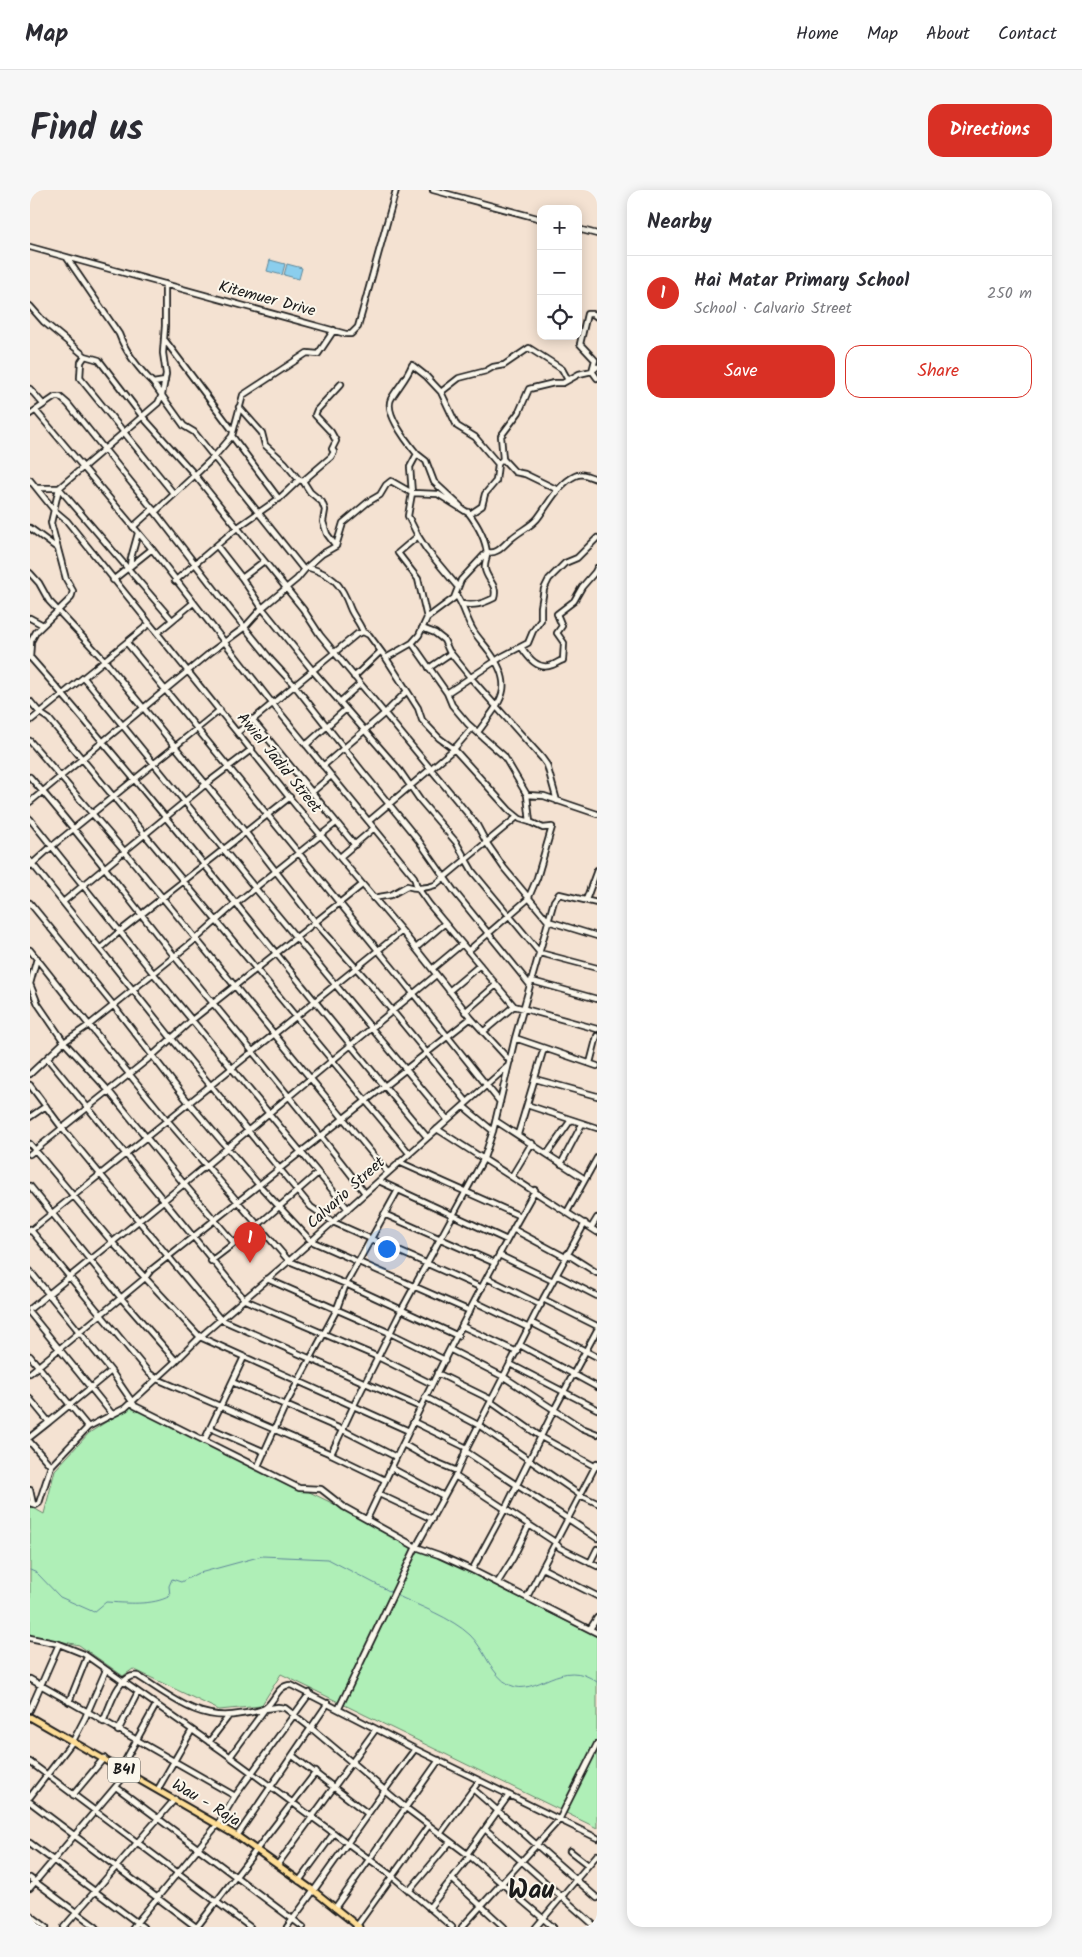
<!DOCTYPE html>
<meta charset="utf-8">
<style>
body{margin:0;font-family:Kalam,sans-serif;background:#f7f7f7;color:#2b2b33}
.controls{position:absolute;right:15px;top:15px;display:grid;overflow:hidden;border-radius:10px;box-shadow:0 2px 12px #0003}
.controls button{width:45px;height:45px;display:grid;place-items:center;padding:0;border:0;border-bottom:1px solid #e1e1e2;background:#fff;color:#2b2b33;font:25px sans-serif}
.you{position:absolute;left:356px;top:1058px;width:18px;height:18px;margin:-12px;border:4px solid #fff;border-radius:50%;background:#1a73e8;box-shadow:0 0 0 8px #1a73e833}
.badge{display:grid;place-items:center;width:32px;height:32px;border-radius:50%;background:#d93025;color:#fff;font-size:16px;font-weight:700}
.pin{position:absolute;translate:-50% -41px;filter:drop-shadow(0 1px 2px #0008)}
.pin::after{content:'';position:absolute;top:26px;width:18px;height:15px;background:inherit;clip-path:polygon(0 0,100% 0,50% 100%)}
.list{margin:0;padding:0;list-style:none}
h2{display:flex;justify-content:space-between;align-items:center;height:65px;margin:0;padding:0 20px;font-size:21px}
h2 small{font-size:16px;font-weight:400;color:#7c7c81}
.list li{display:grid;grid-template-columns:32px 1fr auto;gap:15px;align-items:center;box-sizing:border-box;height:75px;padding:0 20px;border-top:1px solid #e1e1e2}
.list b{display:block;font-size:19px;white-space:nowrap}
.list p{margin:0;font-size:16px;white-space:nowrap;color:#7c7c81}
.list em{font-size:16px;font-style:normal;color:#7c7c81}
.actions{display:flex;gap:10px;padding:15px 20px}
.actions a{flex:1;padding:11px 0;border:1px solid #d93025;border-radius:15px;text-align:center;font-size:18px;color:#d93025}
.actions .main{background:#d93025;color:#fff}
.icon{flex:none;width:28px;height:28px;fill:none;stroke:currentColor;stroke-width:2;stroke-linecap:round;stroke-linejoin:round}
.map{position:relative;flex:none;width:567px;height:1737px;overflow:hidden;border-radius:15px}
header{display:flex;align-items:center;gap:30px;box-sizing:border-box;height:70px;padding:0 25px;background:#fff;border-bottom:1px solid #e1e1e2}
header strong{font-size:24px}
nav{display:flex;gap:28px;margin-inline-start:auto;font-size:18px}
.intro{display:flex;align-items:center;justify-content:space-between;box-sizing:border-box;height:120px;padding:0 30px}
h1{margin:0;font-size:35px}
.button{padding:12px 22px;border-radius:15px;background:#d93025;color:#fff;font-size:18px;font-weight:700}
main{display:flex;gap:30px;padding:0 30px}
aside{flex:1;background:#fff;border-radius:15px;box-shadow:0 2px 12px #0003}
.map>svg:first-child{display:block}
.green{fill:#afefb7;stroke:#66866a}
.water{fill:#8bceed;stroke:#5f8799}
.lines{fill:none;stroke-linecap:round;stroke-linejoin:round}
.stream{stroke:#5f8799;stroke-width:1}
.minor-casing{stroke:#1c1c1c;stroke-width:8}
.major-casing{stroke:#1c1c1c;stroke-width:9}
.minor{stroke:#fbf7ec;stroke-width:4.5}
.major{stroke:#fedd96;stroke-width:5}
.labels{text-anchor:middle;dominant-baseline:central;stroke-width:4;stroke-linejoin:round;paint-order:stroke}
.shield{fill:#fbf7ec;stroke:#5f5e5a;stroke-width:1}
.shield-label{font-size:15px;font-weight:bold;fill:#1c1c1c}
.street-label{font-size:16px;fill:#1c1c1c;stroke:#fbf7ec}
.town-label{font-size:26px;font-weight:bold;fill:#1c1c1c;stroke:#fbf7ec}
</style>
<header>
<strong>Map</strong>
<nav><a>Home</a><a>Map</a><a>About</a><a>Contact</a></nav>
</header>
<div class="intro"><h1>Find us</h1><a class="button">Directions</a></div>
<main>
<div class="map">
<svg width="567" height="1737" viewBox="0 0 567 1737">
<rect width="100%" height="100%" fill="#f4e2d2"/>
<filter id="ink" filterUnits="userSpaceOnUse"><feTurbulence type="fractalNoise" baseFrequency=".02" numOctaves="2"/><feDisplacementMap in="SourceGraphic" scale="10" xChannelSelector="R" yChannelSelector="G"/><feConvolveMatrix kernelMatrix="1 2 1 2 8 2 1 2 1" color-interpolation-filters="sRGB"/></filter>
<g filter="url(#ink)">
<path class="green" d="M 102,1215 L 310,1317 L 567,1447 L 567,1638 L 251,1484 L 231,1516 L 189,1520 L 103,1479 L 93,1486 L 49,1455 L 0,1445 L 0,1316 L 14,1324 L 25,1280 L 59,1243 Z"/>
<path class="water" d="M 240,70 L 255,74 L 252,85 L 237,81 Z
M 257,74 L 272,78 L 269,89 L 254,85 Z"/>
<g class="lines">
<path class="stream" d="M 0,1380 L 7,1383 L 30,1407 L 64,1422 L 76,1412 C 96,1413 122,1416 140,1406 L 139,1396 L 142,1389 L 151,1392 L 166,1384 L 232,1366 L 298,1369 L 363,1403
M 366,1405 C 389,1416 422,1428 440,1445 C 455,1459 461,1486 480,1495 C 506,1508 532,1465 567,1492"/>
<g class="minor-casing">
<path id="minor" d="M 403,0 L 511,29
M 548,39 L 567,44
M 0,57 L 316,144 L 321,144 L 328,137 L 366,0
M 37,68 L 89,144 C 96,163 109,179 123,193 L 135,191
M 0,116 L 14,132 L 55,166 L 51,172 L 50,188 L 144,304
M 567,127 L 563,124 L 557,124 L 550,154 L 565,170 L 562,181 L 567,188
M 134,149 L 203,241
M 55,166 L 69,170 L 112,226 L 165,285 L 125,322
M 123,193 L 154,236 L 164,242 L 184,267 L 165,285 L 273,419 L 290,445 L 447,635 L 456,652 L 474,678 L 518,731 L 567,746
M 0,199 L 13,214
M 411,202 L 429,188 L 456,181 L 463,177 L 474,175 L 499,158 L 532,179 L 538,190
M 209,217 L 232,243 L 235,255 L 255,273 L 269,290
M 6,221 L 122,359 L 242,513 L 384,687 L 387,697 L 399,714 L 484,816 L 567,839
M 0,224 L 25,207 L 30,207 L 38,214 L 125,322 L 200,419 L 241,470 L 265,496 L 332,581 L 389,651 L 424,701 L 500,795
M 202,246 L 249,309
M 387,264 L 396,271 L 404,292 L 430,316
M 0,290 L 24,320 L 37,331 L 267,617 L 372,741 L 441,828 L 480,871
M 273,291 L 280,302 L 292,312 L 295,320 L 293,332 L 297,344 L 306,356
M 7,298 L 29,298 L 142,430
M 528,300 L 495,284 L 485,282 L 473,269 L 471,246 L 489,222 L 499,199 L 524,193 L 533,193 L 549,184 L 562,181 L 567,177
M 440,324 L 452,316 L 455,304 L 466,291 L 468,274 L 473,269
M 103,337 L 123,319
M 0,338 L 27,358
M 388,346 L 397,360 L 427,396
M 187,356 L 212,388 L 232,418 L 283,481 L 370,581 L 390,610 L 426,652 L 443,682 L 510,763 L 567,778
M 100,376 L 101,368 L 108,343
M 277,377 C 303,385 311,393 320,418 C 323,426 330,433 333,442
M 274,380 L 184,267 L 202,246 L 213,205 L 277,163 L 288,164 L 304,140
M 0,383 L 9,393 L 19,411 L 75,471 L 216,643 L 286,733 L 342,796 L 437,912
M 212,388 L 234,371
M 83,390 L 122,359
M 145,391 L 208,337 L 251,307 L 269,290 L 273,291 L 301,267 L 304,262 L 302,259 L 306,251 L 301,242 L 285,225 L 287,220 L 311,194
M 426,405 C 434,416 436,428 443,440 C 447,447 454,454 459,461 C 486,498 471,510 448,542
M 432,414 C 445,416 452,414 464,408 C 468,395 457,390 455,379 C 454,374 457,369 457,364 C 456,349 447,334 438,322
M 0,428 L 13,435
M 397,428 L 388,389 L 368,363 L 388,346 L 378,326 L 382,303 L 380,277 L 387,264 C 378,253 354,223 361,209 C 368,197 377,188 382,175 L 396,186 L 411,202 L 427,236 L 445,247 L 468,274
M 392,438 L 405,443 L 414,450 L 419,461 L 440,487 L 512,568 L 517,575 L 527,611
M 127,443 L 163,413
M 0,453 L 6,442 L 41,408 L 43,401 L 36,389 L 21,333 L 29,298 L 128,213 L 132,205 L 136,184 L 133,163 L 135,136 L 135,94
M 97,453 L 370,787 L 470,912
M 382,453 L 417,503
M 492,458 C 498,467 508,481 522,475 C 526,474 529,471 533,470 L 534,453 L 527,443 L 532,436 L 527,424 L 544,411 L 552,397 L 565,382 L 567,378
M 0,467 C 137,623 263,788 397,947
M 0,468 L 1,452
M 356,468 L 388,518 L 392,530 L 409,548 L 424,559 L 479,620 L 490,629 L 500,632
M 399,478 L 421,463
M 324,487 L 350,462
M 54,488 L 225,698 L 417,929
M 0,511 L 10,523 L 19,529 L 379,963
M 310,512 L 330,494
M 222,529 L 325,655
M 0,531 L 119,434
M 208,542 L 327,444 L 333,442 L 339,445 L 356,468 L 382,453 L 389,445 L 397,428 L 424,408 L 431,390 L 457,362 C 468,365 474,354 482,348 C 490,341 500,337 507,329 C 518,315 528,294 545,286 C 553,282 559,287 567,289
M 0,551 L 95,662 L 358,983
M 276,555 L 316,519
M 293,576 L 355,523 L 376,502
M 0,587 C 51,645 97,707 145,767 C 209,845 274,923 335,1003
M 281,603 L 301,586
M 497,605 L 514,606 L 567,624
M 0,612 L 181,462 L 215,437 L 232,418 L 267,389 L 277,377 L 292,364 L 306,356 L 313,333 L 338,312 L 350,305 L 356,295 L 361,291 L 382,303 L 408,304 L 440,324
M 0,629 L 123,783 L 318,1019
M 339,631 L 424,559 L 442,538
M 310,667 L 344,638
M 0,671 L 142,849 L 281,1017 L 303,1032 L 452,1098
M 0,676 L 21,657 L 190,520
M 343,708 L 361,705 L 377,696 C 386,699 397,698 405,695 L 487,627
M 556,710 L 567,680
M 33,712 L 176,594 L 222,559
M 0,713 L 84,816 L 159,913 L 229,995 L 281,1051 L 440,1121
M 71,758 L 89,742 L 260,607
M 386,758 L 415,733
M 0,760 L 59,835 L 137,930 L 259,1071 L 316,1094 L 428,1146
M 438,761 L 498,709 L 507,688 L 522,637 L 513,638 L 500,632 L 497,605 L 474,566 L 438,534 L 422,515 L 417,503 L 473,466 L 498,453 L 503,441 L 511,430 L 511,417 L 514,399 L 519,389 L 535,373 L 547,368 L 567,348
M 7,768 L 0,794 L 8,814 L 34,852 L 78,900 L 154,994 L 204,1053
M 402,779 L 432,754
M 502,791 L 567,809
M 419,801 L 450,775
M 435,822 L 466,795
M 453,842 L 484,816
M 485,848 L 567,876
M 18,869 L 215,1110 L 348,1167 L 402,1194
M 560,873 L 567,846
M 0,884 L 34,852 L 59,835 L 166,749 L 205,714 L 306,633
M 505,889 L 567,906
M 0,895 L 32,938 L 190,1129 L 390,1217
M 497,915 L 567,938
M 433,916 L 463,941
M 0,927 L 16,916
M 466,931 L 555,989
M 407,939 L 567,1042
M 488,944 L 514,858
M 0,954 L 82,1052 L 170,1147 L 379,1241
M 0,964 L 122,866 L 162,830 L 332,695
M 517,964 L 541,930
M 369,972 L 490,1026
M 531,974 L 552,934
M 482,986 L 502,953
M 349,991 L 477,1050
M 0,996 L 91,1108 L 146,1171
M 537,1022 L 567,968
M 354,1024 L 465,1073
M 561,1038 L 567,1028
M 0,1039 L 119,1183 L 127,1189 L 301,1264 L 324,1215 L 372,1119 L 454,968 L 463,941 L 485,848 L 524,711 L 529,704 L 567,713
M 483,1039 L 535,1067
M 0,1041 L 372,741
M 537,1064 L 567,1083
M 469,1065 L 523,1091
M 181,1071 L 228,1035 L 288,983
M 0,1081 L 81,1181 L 105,1216 L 269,1298 L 291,1299 L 314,1317 L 386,1357 L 409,1365 L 442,1380 L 567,1443
M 526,1085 L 567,1106
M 457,1088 L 511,1115
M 237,1089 L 360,1143 L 415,1170
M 513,1109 L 567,1136
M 445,1112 L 499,1138
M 0,1119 L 154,994 L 281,888 L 406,785
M 0,1123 L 82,1224
M 502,1133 L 567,1167
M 432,1136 L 487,1162
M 490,1155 L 567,1197
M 421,1160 L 474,1187 L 552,1238 L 567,1244
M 0,1166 L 58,1237
M 480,1174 L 567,1219
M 0,1183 L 115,1088 L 121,1080 L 441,828
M 407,1183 L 462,1210
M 202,1192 L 214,1167
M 395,1207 L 450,1236 L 550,1305 L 567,1313
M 0,1209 L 19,1232 L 81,1181
M 461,1212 L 511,1247 L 566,1277
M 384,1232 L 437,1258
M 180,1238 L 235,1262
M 0,1247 L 19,1232
M 174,1251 L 202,1192 L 313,1240 L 366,1267
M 0,1252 L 21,1276
M 373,1254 L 401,1270 L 427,1281
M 435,1261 L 567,1348
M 301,1264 L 355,1290
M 228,1276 L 255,1216 L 306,1121 L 316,1094 L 368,1000
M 361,1278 L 414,1306
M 425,1286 L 525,1352 L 530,1358 L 567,1376
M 0,1300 L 3,1314
M 349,1304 L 402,1329
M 0,1313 L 6,1315 L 9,1313 L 21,1276 L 58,1237 L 95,1218 L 146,1171 L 170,1147 L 259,1071 L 478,876
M 337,1329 C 389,1218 444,1107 505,1000
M 560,1373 L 567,1359
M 512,1378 L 567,1406
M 442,1380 L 475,1319 L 524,1220 L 567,1140
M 468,1392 L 483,1368 L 499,1335
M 497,1407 L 567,1273
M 560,1439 L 567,1428
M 0,1448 L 29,1454 L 54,1464 L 195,1563 L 362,1686 L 422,1737
M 0,1489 L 205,1606
M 39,1512 L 57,1467
M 309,1518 L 386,1357 L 425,1286 L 437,1258 L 513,1109 L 555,1033
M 0,1520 L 29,1454
M 73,1532 C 80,1517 88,1483 108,1486 C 142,1507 169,1532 210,1524 C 218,1523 226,1522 233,1519 C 244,1515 246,1495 261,1495 L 385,1559 L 567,1648
M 88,1541 L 108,1502
M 179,1552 L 198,1527
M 263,1566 L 337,1623
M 200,1567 L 235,1519 L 248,1517 L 255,1518 L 281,1538 L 376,1618 L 441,1667 L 523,1737
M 0,1572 L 220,1737
M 91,1578 L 126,1515
M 86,1597 L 273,1737
M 128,1599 L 162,1540
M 443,1599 L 567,1708
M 43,1605 L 74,1568
M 0,1607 L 43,1551 L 55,1528 L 76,1480
M 0,1612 L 166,1737
M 455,1639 L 566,1737
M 410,1644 L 449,1591
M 207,1646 L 298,1513
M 0,1653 L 113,1737
M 540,1661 L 558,1675
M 437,1664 L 479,1605
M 248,1674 L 346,1539
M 0,1688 L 66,1737
M 422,1689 L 474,1737
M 269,1691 L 304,1643
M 0,1698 L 98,1582
M 379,1701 L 420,1652
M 305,1718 L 409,1570
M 399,1718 L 440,1666
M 0,1725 L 16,1737
M 34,1737 L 145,1609
M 103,1737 L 188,1634 L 205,1606 L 280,1503
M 167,1737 L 286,1582
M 257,1737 C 301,1679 341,1617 385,1559
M 326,1737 L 399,1635
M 432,1737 L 529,1630 L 567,1554
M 506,1737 L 567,1665"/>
</g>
<g class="major-casing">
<path id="major" d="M 0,1527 L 207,1646 L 284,1701 L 329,1737"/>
</g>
<use href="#minor" class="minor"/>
<use href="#major" class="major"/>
</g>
</g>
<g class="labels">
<rect class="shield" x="78" y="1567.5" width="32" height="25" rx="4"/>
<g class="shield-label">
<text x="94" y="1580">B41</text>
</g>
<g class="street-label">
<text transform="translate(237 109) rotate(15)">Kitemuer Drive</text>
<text transform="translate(249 573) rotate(51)">Awiel Jadid Street</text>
<text transform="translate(316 1003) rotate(-42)">Calvario Street</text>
<text transform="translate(176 1613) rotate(31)">Wau - Raja</text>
</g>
<g class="town-label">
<text x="501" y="1701">Wau</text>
</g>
</g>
</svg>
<div class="controls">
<button>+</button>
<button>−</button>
<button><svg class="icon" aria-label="locate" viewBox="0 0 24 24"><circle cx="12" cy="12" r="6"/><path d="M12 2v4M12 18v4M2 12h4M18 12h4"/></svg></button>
</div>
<div class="you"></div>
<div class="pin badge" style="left:220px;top:1073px">1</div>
</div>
<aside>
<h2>Nearby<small></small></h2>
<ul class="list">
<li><span class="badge">1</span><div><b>Hai Matar Primary School</b><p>School · Calvario Street</p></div><em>250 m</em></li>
</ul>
<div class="actions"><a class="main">Save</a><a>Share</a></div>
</aside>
</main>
